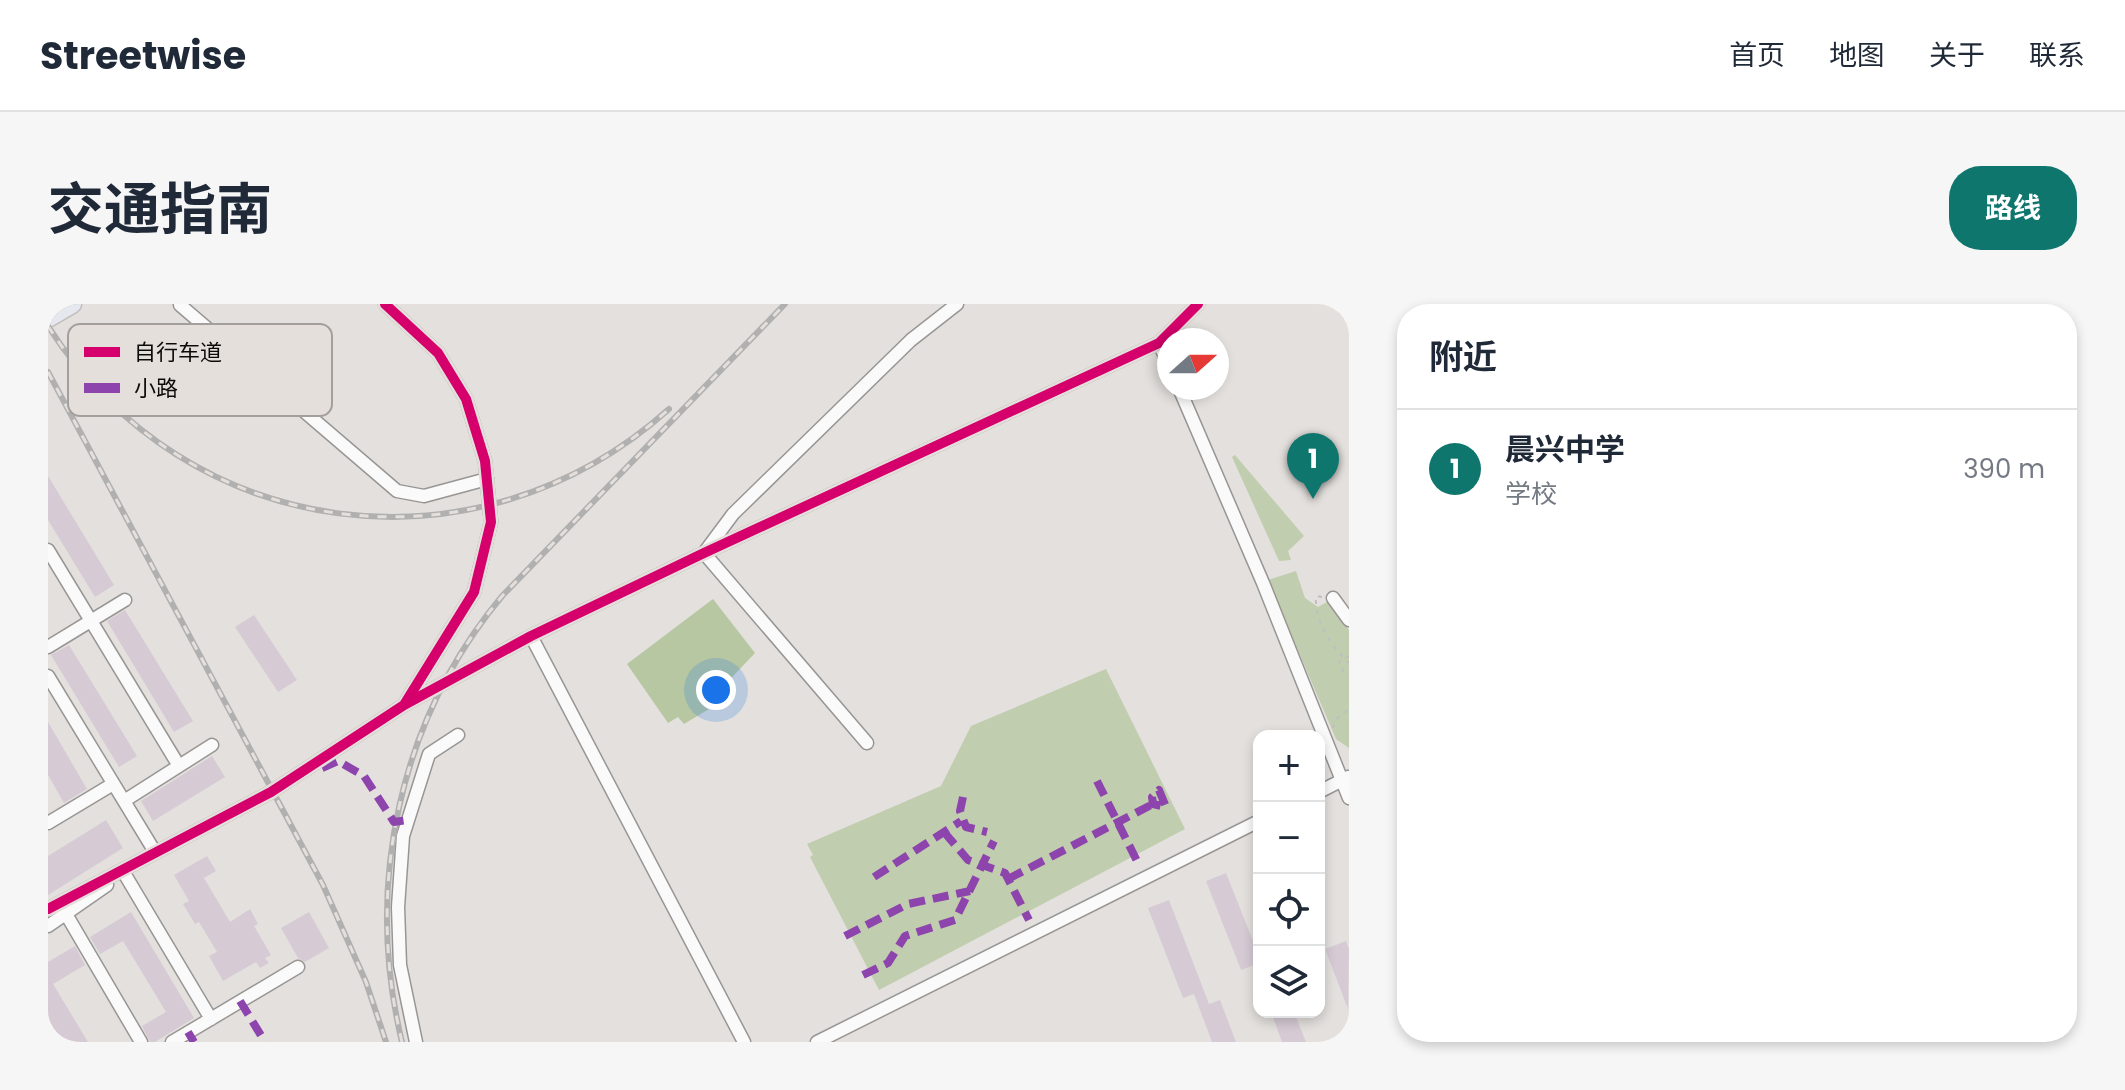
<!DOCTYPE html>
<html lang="zh">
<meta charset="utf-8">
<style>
body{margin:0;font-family:Poppins,"Noto Sans SC",sans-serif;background:#f6f6f7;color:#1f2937}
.controls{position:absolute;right:24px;bottom:24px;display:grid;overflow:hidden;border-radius:16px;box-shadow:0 4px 12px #0003}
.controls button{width:72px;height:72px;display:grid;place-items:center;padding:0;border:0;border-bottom:2px solid #e0e1e3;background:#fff;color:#1f2937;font:40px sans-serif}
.compass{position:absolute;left:1109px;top:24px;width:72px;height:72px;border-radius:50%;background:#fff;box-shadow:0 4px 12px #0003;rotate:69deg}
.you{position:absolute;left:668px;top:386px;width:28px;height:28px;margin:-20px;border:6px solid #fff;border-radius:50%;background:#1a73e8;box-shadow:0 0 0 12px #1a73e833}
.badge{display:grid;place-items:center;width:52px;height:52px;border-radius:50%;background:#0f766e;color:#fff;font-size:26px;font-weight:700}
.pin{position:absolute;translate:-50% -66px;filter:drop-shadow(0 2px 4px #0008)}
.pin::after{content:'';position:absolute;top:42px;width:28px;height:24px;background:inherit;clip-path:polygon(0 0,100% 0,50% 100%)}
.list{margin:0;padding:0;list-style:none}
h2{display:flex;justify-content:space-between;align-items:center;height:104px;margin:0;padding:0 32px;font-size:34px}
h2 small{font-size:26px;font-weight:400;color:#747a83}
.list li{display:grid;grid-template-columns:52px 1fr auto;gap:24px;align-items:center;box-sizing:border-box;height:120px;padding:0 32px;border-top:2px solid #e0e1e3}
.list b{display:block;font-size:30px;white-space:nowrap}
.list p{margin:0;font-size:26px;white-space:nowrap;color:#747a83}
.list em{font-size:26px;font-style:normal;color:#747a83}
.icon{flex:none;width:44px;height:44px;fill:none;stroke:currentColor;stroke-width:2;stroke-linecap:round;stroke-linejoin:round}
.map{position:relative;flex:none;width:1301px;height:738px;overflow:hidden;border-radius:32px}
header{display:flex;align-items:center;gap:48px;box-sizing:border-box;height:112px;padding:0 40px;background:#fff;border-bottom:2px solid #e0e1e3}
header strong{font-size:38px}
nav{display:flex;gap:44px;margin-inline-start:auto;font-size:28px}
.intro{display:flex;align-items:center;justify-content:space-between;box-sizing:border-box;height:192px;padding:0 48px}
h1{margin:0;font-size:56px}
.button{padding:20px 36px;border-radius:32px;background:#0f766e;color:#fff;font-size:28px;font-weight:700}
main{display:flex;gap:48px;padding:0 48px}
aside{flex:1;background:#fff;border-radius:32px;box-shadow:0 4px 12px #0003}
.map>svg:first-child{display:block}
.green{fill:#c0cdae}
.forest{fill:#b7c7a2}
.building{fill:#d6cbd5}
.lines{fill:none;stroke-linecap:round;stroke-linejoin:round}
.minor-casing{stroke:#989694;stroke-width:15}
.highway-casing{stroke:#c0bebd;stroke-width:21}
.path{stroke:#c0bfbe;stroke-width:2;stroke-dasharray:4 6;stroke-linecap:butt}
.minor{stroke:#fbfafa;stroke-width:12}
.highway{stroke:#e6e8ef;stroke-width:18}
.rail-casing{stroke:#b1b0b0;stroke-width:6}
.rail{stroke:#e5dfdb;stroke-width:3;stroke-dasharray:9;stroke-linecap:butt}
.quiet{stroke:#8e44ad;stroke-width:8;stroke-dasharray:16 8;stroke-linecap:butt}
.cycleway-casing{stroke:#e5dfdb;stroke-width:15}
.cycleway{stroke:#d6006c;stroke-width:10}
.key{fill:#e5dfdb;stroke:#a49f9c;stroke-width:2}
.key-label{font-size:22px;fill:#0d0b09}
</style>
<header>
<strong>Streetwise</strong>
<nav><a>首页</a><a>地图</a><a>关于</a><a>联系</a></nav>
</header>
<div class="intro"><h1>交通指南</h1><a class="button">路线</a></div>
<main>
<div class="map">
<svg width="1301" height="738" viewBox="0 0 1301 738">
<rect width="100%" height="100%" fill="#e3e0dd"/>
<path class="green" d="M 1187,151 L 1256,232 L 1240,247 L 1243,256 L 1231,257 L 1184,153 Z
M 1248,267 L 1257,294 L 1270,303 L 1279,298 L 1301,326 L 1301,444 L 1288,435 L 1220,276 Z
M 1058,365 L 1137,525 L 831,686 L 762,553 L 765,551 L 759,540 L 893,482 L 923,422 Z"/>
<path class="forest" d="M 665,295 L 707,349 L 669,389 L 671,399 L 636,420 L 630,413 L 620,419 L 579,360 Z"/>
<path class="building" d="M 0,172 L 66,281 L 47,293 L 0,216 Z
M 77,306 L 145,417 L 126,428 L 59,317 Z
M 206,311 L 249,376 L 230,388 L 187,323 Z
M 21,341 L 89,452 L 71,463 L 3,351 Z
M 0,418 L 39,485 L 16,499 L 0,471 Z
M 164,452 L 177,473 L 105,517 L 93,497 Z
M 58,516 L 75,544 L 0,591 L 0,552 Z
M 159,552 L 168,567 L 156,574 L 182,618 L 202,605 L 210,620 L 206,622 L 223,651 L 217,654 L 221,659 L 212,664 L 208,658 L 175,677 L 161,652 L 169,648 L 151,618 L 147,620 L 135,600 L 141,597 L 126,571 Z
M 1178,569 L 1211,652 L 1211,659 L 1193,666 L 1158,577 Z
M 1121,596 L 1161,700 L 1172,696 L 1188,738 L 1164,738 L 1146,690 L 1135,694 L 1100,604 Z
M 83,608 L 146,714 L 107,738 L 102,738 L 94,722 L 118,708 L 75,637 L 52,650 L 42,633 Z
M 261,608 L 281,644 L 257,658 L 250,654 L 233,624 Z
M 1298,637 L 1301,645 L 1300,705 L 1277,645 Z
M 27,642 L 37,661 L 5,680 L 40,738 L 12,738 L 0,717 L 0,658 Z
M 1223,708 L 1246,708 L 1258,738 L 1234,738 Z"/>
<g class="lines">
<g class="minor-casing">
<path id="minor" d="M 132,1 L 349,187 L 376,192 L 439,175
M 1111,39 L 1121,62
M 1131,84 L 1215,279 L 1301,494
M 0,246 L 131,462
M 1285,294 L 1301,316
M 483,332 L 696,738
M 0,343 L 77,296
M 0,372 L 107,548 L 101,552
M 356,401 L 483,332 L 656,249 L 1111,39 L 1150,0
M 819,439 L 656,249 L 685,210 L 863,36 L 909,0
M 1271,488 L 1300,473
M 76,497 L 164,441
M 0,519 L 65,480
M 76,569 L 163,715
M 0,605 L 223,488 L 356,401 L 426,288 L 443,218 L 437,157 L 418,95 L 390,49 L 337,0
M 18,610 L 93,738
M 0,622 L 59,581
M 124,738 L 250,663
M 368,738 L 352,661 L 350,603 L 355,532 L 381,450 L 410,431
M 769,738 L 1211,517"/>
</g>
<g class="highway-casing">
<path id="highway" d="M 0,14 L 24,0"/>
</g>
<path class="path" d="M 1274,293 L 1268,292 C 1266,316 1284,344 1301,359
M 1301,353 L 1293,354 L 1291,361 L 1295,367 L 1301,368
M 1285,424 L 1287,416 L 1301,405"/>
<use href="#minor" class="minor"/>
<use href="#highway" class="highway"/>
<g class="rail-casing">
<path id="rail" d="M 0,22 C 139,239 429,277 621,105
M 0,68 L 275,581 L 318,678 L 338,738
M 354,738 C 316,581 351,415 455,291 L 737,0"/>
</g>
<use href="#rail" class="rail"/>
<path class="quiet" d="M 274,464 L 290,457 L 316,472 L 346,518 L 360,516
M 1049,477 L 1090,559
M 1111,486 L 1118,503 L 1105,500 L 1104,493 Z
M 915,493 L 912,507 L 918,523 L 939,528
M 896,528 L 920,556 L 957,569 L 981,616
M 826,573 L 913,517
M 960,575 L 1105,500
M 797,632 L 860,600 L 922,587
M 815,671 L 840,659 L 857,632 L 907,616 L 946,537
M 192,697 L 217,738
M 140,728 L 146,738"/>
<g class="cycleway-casing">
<path id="cycleway" d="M 356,401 L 483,332 L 656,249 L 1111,39 L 1150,0
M 0,605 L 223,488 L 356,401 L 426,288 L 443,218 L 437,157 L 418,95 L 390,49 L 337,0"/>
</g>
<use href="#cycleway" class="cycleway"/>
</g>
<rect x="20" y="20" width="264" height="92" rx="12" class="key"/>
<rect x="36" y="43" width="36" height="10" fill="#d6006c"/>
<rect x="36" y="79" width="36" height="10" fill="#8e44ad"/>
<g class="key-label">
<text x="86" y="56">自行车道</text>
<text x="86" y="92">小路</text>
</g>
</svg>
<div class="controls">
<button>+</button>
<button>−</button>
<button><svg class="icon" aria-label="locate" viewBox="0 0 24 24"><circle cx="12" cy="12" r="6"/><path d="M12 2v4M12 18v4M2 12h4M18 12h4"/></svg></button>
<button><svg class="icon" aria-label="layers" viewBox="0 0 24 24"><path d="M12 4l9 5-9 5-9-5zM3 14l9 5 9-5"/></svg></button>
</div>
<svg class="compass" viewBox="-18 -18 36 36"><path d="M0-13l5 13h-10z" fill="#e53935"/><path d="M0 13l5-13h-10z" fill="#747a83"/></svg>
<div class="you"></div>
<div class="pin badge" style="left:1265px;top:195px">1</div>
</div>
<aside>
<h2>附近<small></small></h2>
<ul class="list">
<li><span class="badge">1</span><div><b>晨兴中学</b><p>学校</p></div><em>390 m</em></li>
</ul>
</aside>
</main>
